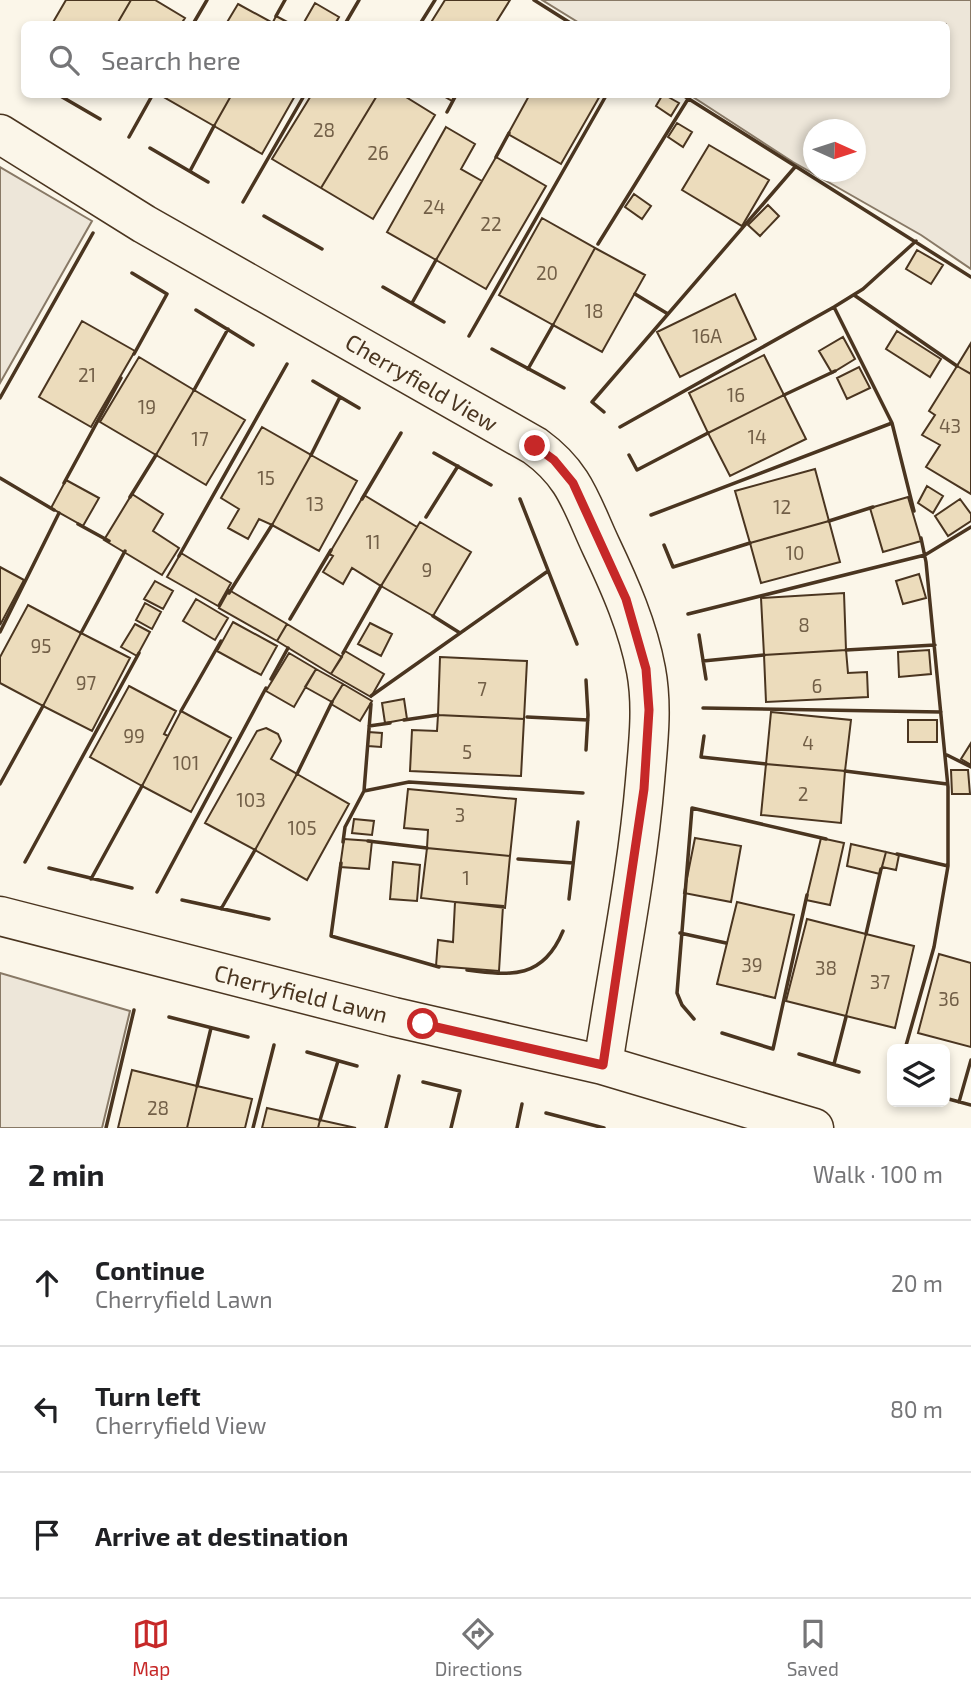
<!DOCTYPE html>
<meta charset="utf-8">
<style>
body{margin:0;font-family:"Exo 2",sans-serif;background:#f6f6f6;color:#202124}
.controls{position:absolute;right:21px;bottom:21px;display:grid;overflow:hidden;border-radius:10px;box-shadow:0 4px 10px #0003}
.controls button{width:63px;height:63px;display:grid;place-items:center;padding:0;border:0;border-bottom:2px solid #e0e0e0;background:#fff;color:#202124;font:35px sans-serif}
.compass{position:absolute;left:803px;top:119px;width:63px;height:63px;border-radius:50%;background:#fff;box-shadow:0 4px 10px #0003;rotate:93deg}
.stop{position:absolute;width:21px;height:21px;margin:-16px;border:5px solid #c62828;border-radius:50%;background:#fff}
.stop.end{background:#c62828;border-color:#fff;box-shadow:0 2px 7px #0008}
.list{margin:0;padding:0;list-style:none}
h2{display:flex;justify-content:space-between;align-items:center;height:91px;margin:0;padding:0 28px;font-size:30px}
h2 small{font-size:23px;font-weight:400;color:#757577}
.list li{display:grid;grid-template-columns:46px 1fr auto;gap:21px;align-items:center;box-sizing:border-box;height:126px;padding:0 28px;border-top:2px solid #e0e0e0}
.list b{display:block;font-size:26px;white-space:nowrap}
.list p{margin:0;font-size:23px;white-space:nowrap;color:#757577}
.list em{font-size:23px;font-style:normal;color:#757577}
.icon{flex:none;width:38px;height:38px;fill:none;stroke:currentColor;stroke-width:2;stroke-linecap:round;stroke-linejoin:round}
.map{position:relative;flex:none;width:971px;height:1128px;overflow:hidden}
.search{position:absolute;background:#fff;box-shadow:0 4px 10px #0003;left:21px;right:21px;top:21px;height:77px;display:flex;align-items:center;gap:18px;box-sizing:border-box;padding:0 24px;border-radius:10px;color:#757577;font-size:26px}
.sheet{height:469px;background:#fff}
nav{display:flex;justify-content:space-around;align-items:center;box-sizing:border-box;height:98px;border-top:2px solid #e0e0e0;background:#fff;font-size:19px;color:#757577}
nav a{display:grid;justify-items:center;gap:4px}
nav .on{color:#c62828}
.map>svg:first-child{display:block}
.green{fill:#ede6d9;stroke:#887966;stroke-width:2;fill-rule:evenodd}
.building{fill:#ecdcbc;stroke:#4a3520;stroke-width:2}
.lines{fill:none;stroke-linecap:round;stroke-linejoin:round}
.minor-casing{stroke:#4a3520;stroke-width:41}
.minor{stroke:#fbf6e9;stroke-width:38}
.wall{stroke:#4a3520;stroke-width:3.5}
.route{stroke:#c62828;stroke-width:9}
.labels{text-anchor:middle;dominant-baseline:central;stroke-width:5;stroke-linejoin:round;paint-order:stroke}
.number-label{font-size:19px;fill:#725f47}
.street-label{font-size:23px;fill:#4a3520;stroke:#fbf6e9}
</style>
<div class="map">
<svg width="971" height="1128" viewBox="0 0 971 1128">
<rect width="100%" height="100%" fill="#fbf6e9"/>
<path class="green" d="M 542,0 L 971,0 L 971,269 L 921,235 L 793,162 L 690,95 L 946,94 L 946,24 L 581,24 ZM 814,130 L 856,130 L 856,172 L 814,172 Z
M 0,167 L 92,221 L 0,383 Z
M 0,973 L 130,1011 L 102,1128 L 0,1128 Z"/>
<path class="building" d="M 66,0 L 131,0 L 117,24 L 52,24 Z
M 131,0 L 155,0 L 185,18 L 181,24 L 117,24 Z
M 445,0 L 510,0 L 495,24 L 430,24 Z
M 315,3 L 339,17 L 335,24 L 303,24 Z
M 238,4 L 273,23 L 272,24 L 226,24 Z
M 276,16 L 291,24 L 272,24 Z
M 163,94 L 232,94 L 214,126 L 162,96 Z
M 232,94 L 296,94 L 262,154 L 214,126 Z
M 312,94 L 378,94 L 321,188 L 272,159 Z
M 378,94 L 401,94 L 435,115 L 373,219 L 321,188 Z
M 440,94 L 456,94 L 452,101 Z
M 530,94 L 601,94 L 561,164 L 508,134 Z
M 663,94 L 679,103 L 671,116 L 656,106 Z
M 677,123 L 692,132 L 683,147 L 668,137 Z
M 446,127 L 475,144 L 461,169 L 482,181 L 436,260 L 387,232 Z
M 709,145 L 769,180 L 742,226 L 682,190 Z
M 496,157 L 546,186 L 486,289 L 436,260 Z
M 634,194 L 651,206 L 642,219 L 625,207 Z
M 768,205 L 779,216 L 760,236 L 748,225 Z
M 542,218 L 595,248 L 553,325 L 499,295 Z
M 595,248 L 645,275 L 602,352 L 553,325 Z
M 917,250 L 943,265 L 931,284 L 906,269 Z
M 735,294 L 756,339 L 680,377 L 657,332 Z
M 82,321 L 135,351 L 91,427 L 39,397 Z
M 897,331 L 941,359 L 930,377 L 886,349 Z
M 843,337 L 855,359 L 832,373 L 819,351 Z
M 971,343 L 971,374 L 957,366 Z
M 764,355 L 784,395 L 708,433 L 689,393 Z
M 139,357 L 194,390 L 156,455 L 100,422 Z
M 957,366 L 971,374 L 971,494 L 926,467 L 940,445 L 922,435 L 935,415 L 929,411 Z
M 859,367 L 870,388 L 847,399 L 837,378 Z
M 194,390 L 245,420 L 206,485 L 156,455 Z
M 784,395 L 806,439 L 730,476 L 708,433 Z
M 262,427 L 311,455 L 272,525 L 259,519 L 248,539 L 228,528 L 239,509 L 221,498 Z
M 311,455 L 357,481 L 319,551 L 272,525 Z
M 815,469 L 829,521 L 750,543 L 735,491 Z
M 66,480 L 99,498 L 83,526 L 51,508 Z
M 927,486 L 943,496 L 933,513 L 918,503 Z
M 132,494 L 163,514 L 153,531 L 179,548 L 162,575 L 104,540 Z
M 364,495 L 417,527 L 381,586 L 352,568 L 343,584 L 323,572 L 333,556 L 329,554 Z
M 908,497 L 921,541 L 883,552 L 870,508 Z
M 960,499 L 971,514 L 971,521 L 948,536 L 935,516 Z
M 829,521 L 840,562 L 761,583 L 750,543 Z
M 420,522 L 471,552 L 433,616 L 381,586 Z
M 181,553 L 231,583 L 218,606 L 167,577 Z
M 0,567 L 24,580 L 0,625 Z
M 919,574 L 926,598 L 903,604 L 896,581 Z
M 155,581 L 173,591 L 163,609 L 144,599 Z
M 229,590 L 287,624 L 277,641 L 219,608 Z
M 844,593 L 846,650 L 764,655 L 761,598 Z
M 196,599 L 228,618 L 215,640 L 183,621 Z
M 145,603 L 161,612 L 152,629 L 136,620 Z
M 28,605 L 81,633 L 43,706 L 0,683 L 0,657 Z
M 233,622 L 277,646 L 261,675 L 217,651 Z
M 370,623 L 392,634 L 381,656 L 358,644 Z
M 135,624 L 150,632 L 137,656 L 121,647 Z
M 287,624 L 342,657 L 331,674 L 277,641 Z
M 81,633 L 130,658 L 92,731 L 43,706 Z
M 846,650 L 848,673 L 867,672 L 868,697 L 766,702 L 764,655 Z
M 929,650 L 931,674 L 899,677 L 898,652 Z
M 345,651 L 384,674 L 371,697 L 331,674 Z
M 289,653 L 316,669 L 294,707 L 266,691 Z
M 440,657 L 527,661 L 524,719 L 438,715 Z
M 316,669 L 343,684 L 332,702 L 305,687 Z
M 343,684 L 372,701 L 360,721 L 331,704 Z
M 129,686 L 176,711 L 164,734 L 168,736 L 142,786 L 90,757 Z
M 404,699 L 407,719 L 385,723 L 382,703 Z
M 181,711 L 231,738 L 191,812 L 142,786 Z
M 771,712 L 851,720 L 845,771 L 766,764 Z
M 438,715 L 524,719 L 521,776 L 410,771 L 412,730 L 437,731 Z
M 908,720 L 937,720 L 937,742 L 908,742 Z
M 266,728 L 278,734 L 281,741 L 271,759 L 297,774 L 255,850 L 205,823 L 257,731 Z
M 368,732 L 382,733 L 381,747 L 368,746 Z
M 971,743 L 971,765 L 961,759 Z
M 766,764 L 845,771 L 841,823 L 761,815 Z
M 951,770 L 968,770 L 970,794 L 952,794 Z
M 297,774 L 349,804 L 307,880 L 255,850 Z
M 408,789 L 516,799 L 510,856 L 427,848 L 428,830 L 404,828 Z
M 354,819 L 374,821 L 372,835 L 352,833 Z
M 695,838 L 741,846 L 731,902 L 684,893 Z
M 821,838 L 844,843 L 830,905 L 806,900 Z
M 344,839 L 372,841 L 369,869 L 340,867 Z
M 851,844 L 886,852 L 880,874 L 847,866 Z
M 427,848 L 510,856 L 505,908 L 421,898 Z
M 886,852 L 899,855 L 896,870 L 882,867 Z
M 393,862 L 420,865 L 417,901 L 390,899 Z
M 455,902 L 503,906 L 499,971 L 436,966 L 438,940 L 453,942 Z
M 737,902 L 794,915 L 775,998 L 717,984 Z
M 807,919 L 866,934 L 846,1016 L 786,1001 Z
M 866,934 L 914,946 L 895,1028 L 846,1016 Z
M 939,954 L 971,963 L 971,1047 L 918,1033 Z
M 132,1070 L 197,1086 L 187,1128 L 118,1128 Z
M 197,1086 L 252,1099 L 245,1128 L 187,1128 Z
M 267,1108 L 320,1120 L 318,1128 L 262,1128 Z
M 320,1120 L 356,1128 L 318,1128 Z"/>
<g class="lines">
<g class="minor-casing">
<path id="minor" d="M 0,134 L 144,224 L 535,446 C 575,475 581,503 601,546 C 620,586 638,627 646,670 C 653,707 648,745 645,781 C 637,876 617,971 603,1065
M 0,916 L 394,1017 L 603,1065 L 814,1128"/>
</g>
<use href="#minor" class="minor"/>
<path class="wall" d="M 534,0 L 572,24
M 276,16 L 285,0
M 193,24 L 207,0
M 345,24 L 359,0
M 420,24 L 435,0
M 57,94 L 100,119
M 681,94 L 971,277
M 447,112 L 455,97
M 129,137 L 153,94
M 150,148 L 208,182
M 496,157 L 509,133
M 190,171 L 214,126
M 243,202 L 305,94
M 264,216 L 322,249
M 598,244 L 688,99
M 132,273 L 167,294 L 134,354
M 383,287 L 444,322
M 635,294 L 668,314
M 854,295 L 957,366
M 412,303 L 436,260
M 196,310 L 253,345
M 469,336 L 607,94
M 492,349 L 564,388
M 528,369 L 553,325
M 313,381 L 359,408
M 194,390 L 228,329
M 784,395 L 835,371
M 0,398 L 93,233
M 604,412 L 592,402 L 795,167
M 892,423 L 914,511
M 620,427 L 834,307 L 863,289 L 916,241
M 434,453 L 491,485
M 311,455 L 340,397
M 629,455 L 637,470 L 708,433
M 0,478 L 54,510
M 64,483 L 121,378
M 130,497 L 156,455
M 362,499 L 401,433
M 520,499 L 577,644
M 651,515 L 892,423 L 834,307
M 426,517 L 458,466
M 829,521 L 873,507
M 78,524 L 109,541
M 664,545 L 673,567 L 750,543
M 179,556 L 287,364
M 229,593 L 272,525
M 688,614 L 925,555 L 971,527
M 433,616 L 460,633
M 290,619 L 331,550
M 0,632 L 59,513
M 81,633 L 125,551
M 699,635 L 706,679
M 846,650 L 935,645
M 343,653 L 381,586
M 703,661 L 764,655
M 271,679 L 288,648
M 371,696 L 548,571
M 703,708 L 941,712
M 181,711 L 221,641
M 527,717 L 588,720
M 404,720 L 438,715
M 369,726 L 390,723
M 704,736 L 701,757 L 766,764
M 586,750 L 588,715 L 586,680
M 947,755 L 971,767
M 845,771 L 947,784
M 297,774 L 332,702
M 0,784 L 43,706
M 364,791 L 409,782 L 583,793
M 368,841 L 427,848
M 343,842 L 345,827 L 364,791 L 371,704
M 897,854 L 948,866
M 518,859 L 573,863
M 25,862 L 139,653
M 341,863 L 331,936 L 439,967
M 49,868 L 132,888
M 91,879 L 142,786
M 157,892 L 266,688
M 569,899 L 578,822
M 182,900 L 269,919
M 221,909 L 255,850
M 680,933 L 726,943
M 866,934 L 881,869
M 467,970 C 512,976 543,979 563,931
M 169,1017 L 248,1037
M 694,1019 L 682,1005 L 677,993 L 692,808 L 826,839
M 722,1033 L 773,1049 L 807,895
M 905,1049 L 934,947 L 948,866 L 948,787 L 926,562 L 921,538
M 307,1052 L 357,1066
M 799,1054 L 859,1072
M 834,1064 L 846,1017
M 423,1082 L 460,1091 L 451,1128
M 197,1086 L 211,1028
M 945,1098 L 971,1105
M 959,1102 L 971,1060
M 546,1113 L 604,1128
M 320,1120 L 338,1061
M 106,1128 L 134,1010
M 253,1128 L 274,1045
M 386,1128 L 399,1076
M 517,1128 L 522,1104"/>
</g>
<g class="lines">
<path class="route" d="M 423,1024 L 603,1065 L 644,789 L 649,710 L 646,669 L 626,599 L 573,483 L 554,460 L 535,446"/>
</g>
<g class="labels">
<g class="number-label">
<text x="324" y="129">28</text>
<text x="378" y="152">26</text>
<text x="434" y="206">24</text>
<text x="491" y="223">22</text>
<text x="547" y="272">20</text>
<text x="594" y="310">18</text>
<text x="707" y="335">16A</text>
<text x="87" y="374">21</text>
<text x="736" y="394">16</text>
<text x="147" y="406">19</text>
<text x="950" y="425">43</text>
<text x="757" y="436">14</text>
<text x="200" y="438">17</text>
<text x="266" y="477">15</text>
<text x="315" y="503">13</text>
<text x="782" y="506">12</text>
<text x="373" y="541">11</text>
<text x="795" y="552">10</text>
<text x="427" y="569">9</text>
<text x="804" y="624">8</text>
<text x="41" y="645">95</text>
<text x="86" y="682">97</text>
<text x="817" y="685">6</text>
<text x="482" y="688">7</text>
<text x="134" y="735">99</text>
<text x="808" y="742">4</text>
<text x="467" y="751">5</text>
<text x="186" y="762">101</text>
<text x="803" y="793">2</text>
<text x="251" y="799">103</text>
<text x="460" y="814">3</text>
<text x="302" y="827">105</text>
<text x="466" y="877">1</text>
<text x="752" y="964">39</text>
<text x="826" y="967">38</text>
<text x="880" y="981">37</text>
<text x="949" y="998">36</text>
<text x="158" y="1107">28</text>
</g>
<g class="street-label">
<text transform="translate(422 382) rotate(30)">Cherryfield View</text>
<text transform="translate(301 993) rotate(14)">Cherryfield Lawn</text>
</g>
</g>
</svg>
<div class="controls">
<button><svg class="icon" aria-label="layers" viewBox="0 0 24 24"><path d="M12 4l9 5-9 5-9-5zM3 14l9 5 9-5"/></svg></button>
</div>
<svg class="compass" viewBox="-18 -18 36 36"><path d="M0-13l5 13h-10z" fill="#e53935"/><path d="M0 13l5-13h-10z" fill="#757577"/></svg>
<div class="stop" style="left:423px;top:1024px"></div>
<div class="stop end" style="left:535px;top:446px"></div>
<div class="search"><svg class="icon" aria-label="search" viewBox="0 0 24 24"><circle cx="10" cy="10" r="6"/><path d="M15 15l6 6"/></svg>Search here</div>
</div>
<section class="sheet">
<h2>2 min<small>Walk · 100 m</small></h2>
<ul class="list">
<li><svg class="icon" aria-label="ahead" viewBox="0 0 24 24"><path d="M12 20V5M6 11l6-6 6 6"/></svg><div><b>Continue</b><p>Cherryfield Lawn</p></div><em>20 m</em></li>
<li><svg class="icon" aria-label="left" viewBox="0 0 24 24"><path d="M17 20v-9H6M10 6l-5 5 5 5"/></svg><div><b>Turn left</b><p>Cherryfield View</p></div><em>80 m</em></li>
<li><svg class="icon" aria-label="arrive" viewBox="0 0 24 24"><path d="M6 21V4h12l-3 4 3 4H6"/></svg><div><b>Arrive at destination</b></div></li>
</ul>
</section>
<nav>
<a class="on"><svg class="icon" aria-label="map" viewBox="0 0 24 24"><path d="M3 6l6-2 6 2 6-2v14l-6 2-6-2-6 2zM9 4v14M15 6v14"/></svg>Map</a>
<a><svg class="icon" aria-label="directions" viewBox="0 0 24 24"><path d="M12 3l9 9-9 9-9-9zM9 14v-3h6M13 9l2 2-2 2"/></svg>Directions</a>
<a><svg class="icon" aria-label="saved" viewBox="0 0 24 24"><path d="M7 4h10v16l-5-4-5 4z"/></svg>Saved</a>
</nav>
